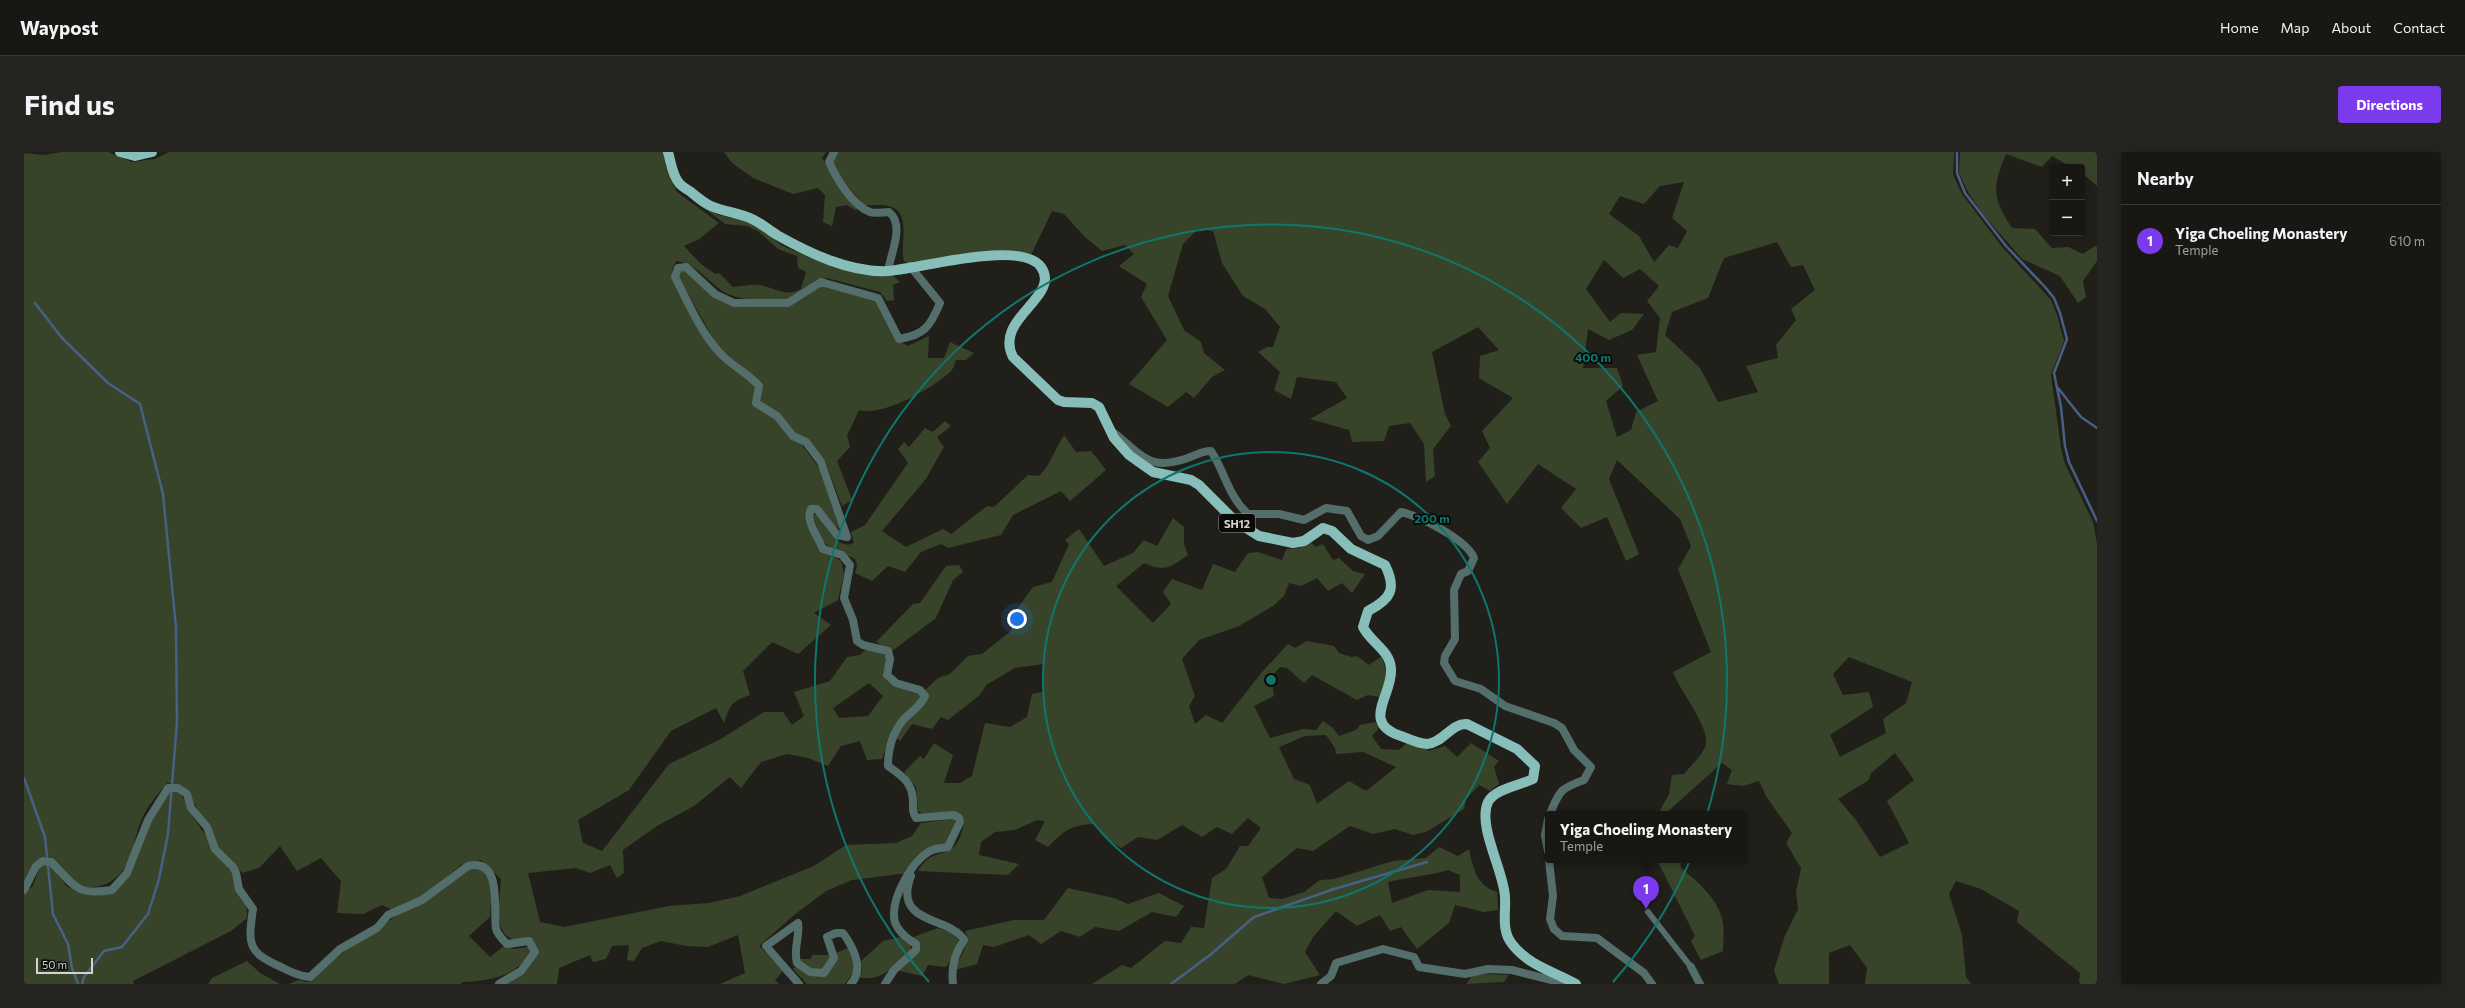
<!DOCTYPE html>
<meta charset="utf-8">
<style>
body{margin:0;font-family:Commissioner,sans-serif;background:#262421;color:#f1f3f6}
.controls{position:absolute;right:12px;top:12px;display:grid;overflow:hidden;border-radius:4px;box-shadow:0 2px 10px #0003}
.controls button{width:36px;height:36px;display:grid;place-items:center;padding:0;border:0;border-bottom:1px solid #373633;background:#191713;color:#f1f3f6;font:20px sans-serif}
.scale{position:absolute;left:12px;bottom:10px;width:57px;box-sizing:border-box;padding-left:4px;border:2px solid #d4d3cf;border-top:0;font-size:11px;line-height:14px;white-space:nowrap;color:#d4d3cf;-webkit-text-stroke:3px #090907;paint-order:stroke}
.you{position:absolute;left:993px;top:467px;width:14px;height:14px;margin:-10px;border:3px solid #fff;border-radius:50%;background:#1a73e8;box-shadow:0 0 0 6px #1a73e833}
.badge{display:grid;place-items:center;width:26px;height:26px;border-radius:50%;background:#7c3aed;color:#fff;font-size:13px;font-weight:700}
.pin{position:absolute;translate:-50% -33px;filter:drop-shadow(0 1px 2px #0008)}
.pin::after{content:'';position:absolute;top:21px;width:14px;height:12px;background:inherit;clip-path:polygon(0 0,100% 0,50% 100%)}
.popup{position:absolute;left:1521px;top:659px;width:202px;height:52px;box-sizing:border-box;display:grid;place-content:center;border-radius:4px;background:#191713;filter:drop-shadow(0 1px 3px #0005);font-size:13px;white-space:nowrap;color:#9f9fa0}
.popup b{font-size:15px;color:#f1f3f6}
.popup::after{content:'';position:absolute;left:50%;top:100%;margin-left:-8px;border:8px solid transparent;border-top-color:#191713}
.list{margin:0;padding:0;list-style:none}
h2{display:flex;justify-content:space-between;align-items:center;height:52px;margin:0;padding:0 16px;font-size:17px}
h2 small{font-size:13px;font-weight:400;color:#9f9fa0}
.list li{display:grid;grid-template-columns:26px 1fr auto;gap:12px;align-items:center;box-sizing:border-box;height:72px;padding:0 16px;border-top:1px solid #373633}
.list b{display:block;font-size:15px;white-space:nowrap}
.list p{margin:0;font-size:13px;white-space:nowrap;color:#9f9fa0}
.list em{font-size:13px;font-style:normal;color:#9f9fa0}
.map{position:relative;flex:none;width:2073px;height:832px;overflow:hidden;border-radius:4px}
header{display:flex;align-items:center;gap:24px;box-sizing:border-box;height:56px;padding:0 20px;background:#191713;border-bottom:1px solid #373633}
header strong{font-size:19px}
nav{display:flex;gap:22px;margin-inline-start:auto;font-size:14px}
.intro{display:flex;align-items:center;justify-content:space-between;box-sizing:border-box;height:96px;padding:0 24px}
h1{margin:0;font-size:28px}
.button{padding:10px 18px;border-radius:4px;background:#7c3aed;color:#fff;font-size:14px;font-weight:700}
main{display:flex;gap:24px;padding:0 24px}
aside{flex:1;background:#191713;border-radius:4px;box-shadow:0 2px 10px #0003}
.map>svg:first-child{display:block}
.green{fill:#38442a;fill-rule:evenodd}
.lines{fill:none;stroke-linecap:round;stroke-linejoin:round}
.stream{stroke:#476085;stroke-width:2.5}
.pedestrian{stroke:#546e6b;stroke-width:6}
.minor{stroke:#546e6b;stroke-width:8}
.primary{stroke:#87beb9;stroke-width:10}
.ring{fill:none;stroke:#0f766e;stroke-width:2}
.labels{text-anchor:middle;dominant-baseline:central;stroke-width:3.5;stroke-linejoin:round;paint-order:stroke}
.shield{fill:#090907;stroke:#979693;stroke-width:1}
.shield-label{font-size:11px;font-weight:bold;fill:#d4d3cf}
.centre{fill:#0f766e;stroke:#090907;stroke-width:2}
.ring-label{font-size:12px;text-anchor:middle;font-weight:bold;fill:#0f766e;stroke:#090907;stroke-width:3.5;stroke-linejoin:round;paint-order:stroke}
</style>
<header>
<strong>Waypost</strong>
<nav><a>Home</a><a>Map</a><a>About</a><a>Contact</a></nav>
</header>
<div class="intro"><h1>Find us</h1><a class="button">Directions</a></div>
<main>
<div class="map">
<svg width="2073" height="832" viewBox="0 0 2073 832">
<rect width="100%" height="100%" fill="#211f19"/>
<path class="green" d="M 38,0 L 84,0 L 108,10 L 131,7 L 145,0 L 641,0 L 646,26 L 653,40 L 695,71 L 675,87 L 660,94 L 677,112 L 691,122 L 695,121 L 709,135 C 717,135 727,132 735,133 C 750,135 762,146 777,137 L 782,120 L 774,116 L 773,104 L 754,97 L 734,79 L 723,74 L 701,72 L 675,52 L 695,63 L 729,70 L 757,93 L 789,107 L 839,121 L 865,120 L 876,130 L 869,133 L 870,148 L 863,149 L 856,140 L 803,126 C 786,129 776,145 760,149 C 746,152 712,147 700,140 C 685,130 670,110 652,109 L 648,118 L 650,127 L 686,194 L 704,214 L 731,234 L 731,255 L 751,266 L 776,290 L 795,316 L 817,378 L 810,374 L 798,359 L 783,360 L 795,396 L 817,409 L 820,422 L 814,448 L 790,461 L 807,473 L 774,502 L 748,490 L 719,519 L 726,543 C 708,549 706,553 700,571 L 692,556 L 647,579 L 605,638 L 554,668 L 559,691 L 578,699 L 645,612 L 695,588 L 740,560 L 759,560 L 768,573 L 780,564 L 770,540 L 806,529 L 823,505 L 836,503 L 843,496 L 862,501 L 863,511 L 859,521 L 863,529 L 895,540 L 899,545 L 868,579 L 858,607 L 843,608 L 836,589 L 817,594 L 804,614 L 784,606 L 763,602 L 737,610 L 717,636 L 706,625 L 670,654 L 633,674 L 599,698 L 600,721 L 593,726 L 586,713 L 566,721 L 552,716 L 504,721 L 516,770 L 540,775 L 645,754 L 685,751 L 716,744 L 790,714 L 822,693 L 872,691 L 888,684 L 897,671 L 931,667 L 932,674 L 922,694 L 909,694 L 883,721 L 828,728 L 802,739 L 770,763 L 735,794 L 760,818 L 751,828 L 755,832 L 696,832 L 721,821 L 714,783 L 684,795 L 662,794 L 637,789 L 618,796 L 610,809 L 603,808 L 605,793 L 588,794 L 582,807 L 569,810 L 566,803 L 535,816 L 533,832 L 479,832 L 508,811 L 506,787 C 465,795 476,754 477,727 L 457,708 L 437,713 L 394,748 L 369,758 L 358,753 L 339,762 L 313,761 L 317,729 L 297,706 L 273,719 L 256,694 L 235,716 L 218,721 L 192,692 L 163,638 L 157,633 L 143,631 C 133,643 123,654 117,669 C 113,678 111,688 109,698 C 102,722 82,740 57,734 C 43,730 36,711 23,704 L 10,710 L 0,729 L 0,1 L 20,3 ZM 845,531 L 859,544 L 844,564 L 815,566 L 809,556 Z
M 700,0 L 802,0 L 798,6 C 809,28 822,40 834,60 L 823,53 L 812,55 L 808,74 L 799,70 L 801,43 L 794,36 L 769,42 L 729,26 L 708,11 Z
M 813,0 L 1930,0 L 1929,23 L 1938,42 L 1979,96 L 2017,137 L 2027,148 L 2033,163 L 2040,189 L 2027,223 L 2037,296 L 2041,312 L 2069,370 L 2073,392 L 2073,832 L 2057,832 L 2055,829 L 2056,821 L 1993,770 L 1995,759 L 1957,737 L 1932,729 L 1925,742 L 1938,783 L 1942,825 L 1947,832 L 1841,832 L 1843,816 L 1826,793 L 1805,801 L 1805,832 L 1755,832 L 1750,818 L 1760,786 L 1774,757 L 1772,740 L 1777,716 L 1762,691 L 1768,681 L 1742,644 L 1735,629 L 1719,634 L 1703,632 L 1708,618 L 1698,611 L 1641,662 L 1634,662 L 1645,642 L 1648,623 L 1660,622 C 1666,614 1677,605 1681,595 C 1689,579 1655,538 1649,520 L 1687,500 L 1654,417 L 1667,394 L 1656,367 L 1593,308 L 1585,327 L 1615,402 L 1602,409 L 1583,365 L 1557,376 L 1537,356 L 1552,337 L 1514,312 L 1483,352 L 1454,310 L 1466,296 L 1458,279 L 1489,246 L 1455,226 L 1456,204 L 1475,198 L 1454,175 L 1408,200 L 1421,262 L 1427,274 L 1409,297 L 1411,324 L 1402,330 L 1400,292 L 1386,271 L 1365,274 L 1360,289 L 1328,290 L 1325,278 L 1286,267 L 1323,246 L 1312,230 L 1273,225 L 1267,247 L 1250,238 L 1256,220 L 1234,200 L 1243,195 L 1249,195 L 1256,175 L 1241,157 L 1219,144 L 1198,111 L 1189,79 L 1174,77 L 1159,92 L 1144,144 L 1160,178 L 1177,190 L 1180,201 L 1201,218 L 1188,225 L 1170,246 L 1162,240 L 1144,255 L 1105,232 L 1143,188 L 1117,145 L 1123,132 L 1095,114 L 1110,102 L 1101,93 L 1078,99 L 1061,85 L 1040,62 L 1028,59 L 1007,103 C 962,102 928,102 883,111 L 880,109 C 875,93 889,60 865,54 C 858,52 848,54 840,53 L 815,24 L 808,9 ZM 1660,30 L 1648,66 L 1663,79 L 1654,96 L 1645,93 L 1630,110 L 1615,84 L 1585,62 L 1596,44 L 1620,52 L 1636,34 ZM 1753,90 L 1767,115 L 1779,113 L 1791,138 L 1767,157 L 1772,168 L 1752,193 L 1754,206 L 1722,214 L 1734,240 L 1694,250 L 1676,216 L 1641,183 L 1648,160 L 1684,146 L 1700,106 ZM 1580,108 L 1599,126 L 1616,117 L 1635,134 L 1623,149 L 1636,166 L 1632,200 L 1613,203 L 1634,249 L 1612,260 L 1607,278 L 1593,285 L 1582,249 L 1599,234 L 1593,216 L 1559,216 L 1564,177 L 1585,188 L 1608,178 L 1620,162 L 1597,161 L 1586,170 L 1562,137 ZM 1825,505 L 1888,530 L 1882,551 L 1859,567 L 1862,581 L 1816,605 L 1806,583 L 1849,555 L 1845,540 L 1819,543 L 1809,522 ZM 1871,601 L 1890,628 L 1863,649 L 1885,691 L 1856,705 L 1832,668 L 1814,647 L 1845,628 L 1847,621 Z
M 1936,0 L 2073,0 L 2073,34 L 2058,21 L 2058,15 L 2047,15 L 2028,4 L 2018,15 L 1982,2 C 1968,35 1968,46 1988,76 L 2011,77 L 2028,96 L 2044,95 L 2059,102 L 2071,94 L 2073,95 L 2073,109 L 2059,129 L 2062,145 L 2054,151 L 2036,124 L 1998,107 L 1958,61 L 1944,40 L 1935,21 Z
M 657,118 L 661,118 L 700,150 L 767,152 L 799,133 L 853,149 C 861,167 866,186 884,194 L 905,184 L 904,206 L 920,206 L 926,190 L 950,201 L 942,208 L 932,208 C 931,211 930,216 927,219 C 910,236 858,265 835,258 L 823,284 L 826,295 L 813,309 L 828,348 L 818,354 L 801,309 L 792,297 L 784,288 L 769,280 L 737,249 L 738,233 L 708,211 L 694,195 L 654,124 Z
M 921,269 L 927,274 L 913,285 L 920,295 L 902,327 L 858,379 L 882,395 L 919,377 L 927,382 L 963,354 L 970,355 L 1004,323 L 1015,324 C 1027,312 1031,297 1040,283 L 1052,300 L 1067,299 L 1082,318 L 1046,349 L 1037,339 L 989,363 L 977,383 L 924,396 L 917,392 L 897,400 L 881,420 L 864,414 L 848,429 L 831,421 L 833,413 L 831,407 L 804,394 L 798,388 L 790,367 L 790,362 L 794,363 C 802,374 814,399 830,391 L 827,380 L 841,373 L 884,311 L 874,297 L 880,290 L 885,295 L 901,276 L 909,280 Z
M 1149,366 L 1160,375 L 1160,392 L 1164,403 C 1145,416 1141,420 1120,411 L 1092,434 L 1129,471 L 1147,452 L 1139,440 L 1148,427 L 1178,438 L 1189,412 L 1211,420 L 1224,401 L 1234,400 L 1258,408 L 1262,397 L 1275,396 L 1285,389 L 1292,395 L 1299,392 L 1309,408 L 1315,406 L 1329,419 L 1341,422 L 1328,441 L 1318,431 L 1304,439 L 1293,426 L 1277,434 L 1265,431 L 1260,444 L 1249,454 L 1215,474 L 1175,488 L 1158,507 L 1171,544 L 1165,554 L 1171,572 L 1182,563 L 1198,571 L 1238,520 L 1264,492 L 1271,496 L 1283,489 L 1310,494 L 1315,501 L 1328,505 L 1333,504 L 1345,513 L 1358,504 L 1363,523 L 1356,545 L 1344,543 L 1333,548 L 1288,523 L 1280,531 L 1263,516 L 1256,515 L 1247,525 L 1250,544 L 1230,554 L 1246,586 L 1279,577 L 1292,578 L 1299,569 L 1309,576 L 1315,584 L 1332,578 L 1336,573 L 1351,570 L 1355,576 L 1348,584 L 1357,597 L 1375,598 L 1384,590 L 1402,595 L 1404,599 L 1421,594 L 1433,605 L 1447,591 L 1475,609 L 1470,615 L 1475,632 L 1466,639 L 1455,633 L 1442,647 L 1440,657 L 1402,680 L 1389,683 L 1371,677 L 1349,682 L 1326,674 L 1289,699 L 1273,696 L 1238,725 L 1245,746 L 1258,747 L 1280,740 L 1296,728 L 1310,727 L 1369,709 L 1402,706 L 1415,695 L 1434,704 L 1445,697 C 1449,717 1453,734 1473,740 L 1474,758 L 1460,760 L 1431,753 L 1425,771 L 1393,797 L 1377,775 L 1366,779 L 1356,763 L 1333,774 L 1312,759 L 1289,785 L 1281,800 L 1296,823 L 1260,832 L 1224,823 L 1211,832 L 1068,832 L 1098,813 L 1107,816 L 1141,789 L 1157,791 L 1167,775 L 1180,776 L 1188,726 L 1202,717 L 1216,694 L 1224,694 L 1237,676 L 1224,666 L 1208,682 L 1193,675 L 1178,685 L 1158,673 L 1133,688 L 1114,685 L 1097,696 L 1080,685 L 1071,672 C 1047,673 1040,678 1024,695 L 1011,688 L 1021,669 L 1013,668 L 991,678 L 971,680 L 957,690 L 955,703 L 995,712 L 984,723 L 894,719 C 913,688 933,715 940,669 L 936,663 L 899,662 L 894,659 L 892,635 L 880,620 L 896,604 L 900,607 L 910,591 L 929,603 L 920,631 L 936,631 L 948,624 L 961,571 L 986,575 L 1003,565 L 1008,542 L 1019,540 L 1020,512 L 991,516 L 962,533 L 956,543 L 924,568 L 917,565 L 908,577 L 888,572 L 876,589 L 872,585 L 901,538 L 914,526 L 926,522 L 944,504 L 958,502 L 987,479 L 993,457 L 1009,435 L 1028,430 L 1045,392 L 1041,388 L 1055,377 L 1080,414 L 1109,401 L 1120,388 L 1133,394 ZM 1302,583 L 1311,596 L 1312,602 L 1339,600 L 1372,615 L 1342,639 L 1325,629 L 1293,652 L 1286,633 L 1270,627 L 1255,595 L 1281,584 ZM 1424,718 L 1436,723 L 1436,740 L 1404,738 L 1368,751 L 1364,730 C 1385,725 1404,724 1424,718 Z
M 935,413 L 939,420 L 929,428 L 912,466 L 868,499 L 852,490 L 889,452 L 896,451 L 922,414 Z
M 145,639 L 154,639 C 162,648 164,658 171,668 C 186,691 227,738 223,766 L 207,779 L 109,829 L 110,832 L 0,832 L 0,741 L 9,734 L 16,714 L 20,711 L 29,713 L 42,734 L 52,739 L 93,735 L 111,711 L 128,666 Z
M 1633,708 L 1656,708 L 1657,716 C 1672,728 1694,747 1698,767 C 1701,777 1699,789 1699,799 L 1677,808 L 1667,789 L 1671,784 Z
M 447,716 L 453,716 L 463,721 L 468,735 L 466,765 L 445,784 L 466,805 L 480,794 L 490,797 L 504,795 L 507,800 C 492,825 465,829 438,830 L 437,832 L 265,832 L 275,828 L 284,830 L 330,791 Z
M 1044,736 L 1090,746 L 1104,752 L 1135,741 L 1160,754 L 1152,765 L 1128,760 L 1095,779 L 1071,775 L 1056,785 L 1037,779 L 1017,792 L 1005,783 L 970,795 L 959,793 L 953,812 L 931,818 C 935,806 947,790 941,779 L 990,768 L 1020,768 Z
M 914,776 L 930,782 L 935,789 L 929,806 L 922,815 L 904,813 L 898,824 L 873,818 L 894,801 L 887,786 Z
M 876,785 L 887,793 L 887,798 C 871,813 858,831 834,825 L 838,820 L 837,809 L 859,789 Z
M 826,795 L 831,818 L 821,832 L 783,832 L 769,817 L 773,814 L 795,823 L 812,801 Z
M 788,803 L 807,803 L 800,817 L 786,817 L 774,807 L 787,807 Z
M 223,809 L 236,821 L 256,832 L 184,832 L 188,826 Z
M 1461,822 L 1485,823 L 1480,830 L 1442,832 L 1448,824 Z"/>
<g class="lines">
<path class="stream" d="M 1933,0 L 1933,21 L 1941,41 L 1982,94 L 2021,135 L 2030,146 L 2036,161 L 2043,187 L 2030,221 L 2037,255 L 2041,294 L 2045,310 L 2073,369
M 11,151 L 38,186 L 84,231 L 116,252 L 139,342 L 152,476 L 153,570 L 144,682 L 135,727 L 124,762 L 98,795 L 80,799 L 60,825 L 58,832
M 2034,236 L 2057,265 L 2073,276
M 0,626 L 21,685 L 29,762 L 44,792 L 48,816 L 54,832
M 1147,832 L 1186,803 L 1230,765 L 1310,737 L 1403,710"/>
<path class="pedestrian" d="M 1624,760 L 1667,815"/>
<path class="minor" d="M 810,0 L 805,10 C 812,26 829,54 846,60 C 851,62 859,60 865,60 C 881,73 867,100 864,119
M 1090,281 C 1117,302 1123,319 1161,307 C 1170,304 1177,299 1187,299 C 1201,320 1204,344 1224,362 L 1255,362 L 1280,368 L 1302,356 L 1323,359 L 1337,384 L 1344,388 L 1354,384 L 1377,360 C 1396,364 1443,388 1450,406 L 1444,419 L 1437,422 L 1430,438 L 1431,487 L 1421,504 L 1420,511 L 1431,529 L 1457,537 L 1481,554 L 1530,571 L 1538,576 L 1550,598 L 1567,615 L 1560,628 C 1537,636 1535,639 1526,662
M 1524,667 L 1521,683 L 1524,699
M 1525,708 L 1529,744 L 1526,767 L 1530,777 L 1538,784 L 1573,786 L 1620,821 L 1628,832
M 887,724 C 868,773 926,764 940,788 C 931,801 927,817 929,832
M 0,738 L 12,714 L 19,709 L 27,710 C 51,733 50,744 88,738 L 103,721 L 124,668 L 144,636 L 154,636 L 163,642 L 167,656 L 183,675 L 191,697 L 209,715 L 212,721 L 215,737 L 229,757 C 224,792 223,800 257,815 C 267,820 275,824 286,825 L 316,797 L 353,776 L 364,763 L 398,748 L 444,714 C 479,705 469,758 472,777 C 473,782 479,788 483,792 L 505,789 L 511,800 L 497,819 L 475,832
M 1667,815 L 1676,832
M 775,832 L 742,794 L 774,771 C 776,786 769,796 773,811 L 786,820 L 800,821 L 810,806 L 803,785 L 812,781 L 819,781 C 829,795 841,816 827,832
M 861,832 L 870,818 L 892,798 L 892,792 C 882,786 870,776 870,764 C 869,743 888,709 906,699 C 911,696 919,696 924,695 L 936,670 L 935,666 L 930,663 L 892,666 C 888,660 889,655 889,648 C 888,630 878,624 864,614 C 864,597 868,581 880,567 C 888,559 896,555 901,544 L 896,538 L 872,531 L 863,523 L 866,507 L 864,499 L 839,493 L 833,489 L 829,468 L 820,446 L 826,413 L 818,403 L 799,397 C 794,385 781,368 787,357 L 793,357 L 813,383 L 823,385 L 797,310 L 782,290 L 769,284 L 753,264 L 732,251 L 735,234 C 723,220 708,215 695,200 C 676,179 664,150 651,125 L 654,116 L 662,115 L 691,142 L 710,151 L 764,151 L 797,130 L 854,146 L 875,187 C 900,183 906,175 916,151 L 886,114
M 1297,832 L 1307,824 L 1312,811 L 1359,797 L 1390,805 L 1395,815 L 1441,822 L 1464,817 L 1488,818 L 1543,832"/>
<path class="primary" d="M 96,0 L 111,4 L 128,0
M 644,0 C 647,10 648,23 655,31 C 658,35 663,37 667,40 C 673,45 680,51 687,54 C 700,60 717,61 730,68 C 738,72 745,78 753,83 C 785,101 826,121 864,119 C 894,117 997,87 1017,115 C 1038,145 969,166 989,205 L 1034,248 L 1040,250 L 1068,251 L 1075,255 L 1090,286 L 1105,303 L 1129,320 L 1167,328 L 1175,333 L 1211,369 L 1235,384 L 1269,391 L 1280,389 L 1299,376 L 1308,379 L 1327,397 L 1361,413 C 1373,437 1367,447 1344,459 L 1339,475 C 1347,491 1366,498 1367,517 C 1369,543 1336,571 1377,584 C 1385,587 1395,592 1403,592 C 1419,591 1427,571 1443,572 L 1493,597 L 1511,614 L 1509,627 C 1496,633 1471,637 1464,650 C 1453,674 1480,719 1481,745 C 1482,762 1477,778 1488,792 C 1505,814 1529,819 1552,832"/>
</g>
<g class="ring">
<circle cx="1247" cy="528" r="228"/>
<path d="M905 830A456 456 0 1 1 1589 830"/>
</g>
<g class="labels">
<rect class="shield" x="1195" y="362" width="36" height="18" rx="3"/>
<g class="shield-label">
<text x="1213" y="371">SH12</text>
</g>
</g>
<circle cx="1247" cy="528" r="6" class="centre"/>
<g class="ring-label">
<text x="1569" y="210">400 m</text>
<text x="1408" y="371">200 m</text>
</g>
</svg>
<div class="controls">
<button>+</button>
<button>−</button>
</div>
<div class="scale">50 m</div>
<div class="you"></div>
<div class="pin badge" style="left:1622px;top:757px">1</div>
<div class="popup"><b>Yiga Choeling Monastery</b>Temple</div>
</div>
<aside>
<h2>Nearby<small></small></h2>
<ul class="list">
<li><span class="badge">1</span><div><b>Yiga Choeling Monastery</b><p>Temple</p></div><em>610 m</em></li>
</ul>
</aside>
</main>
